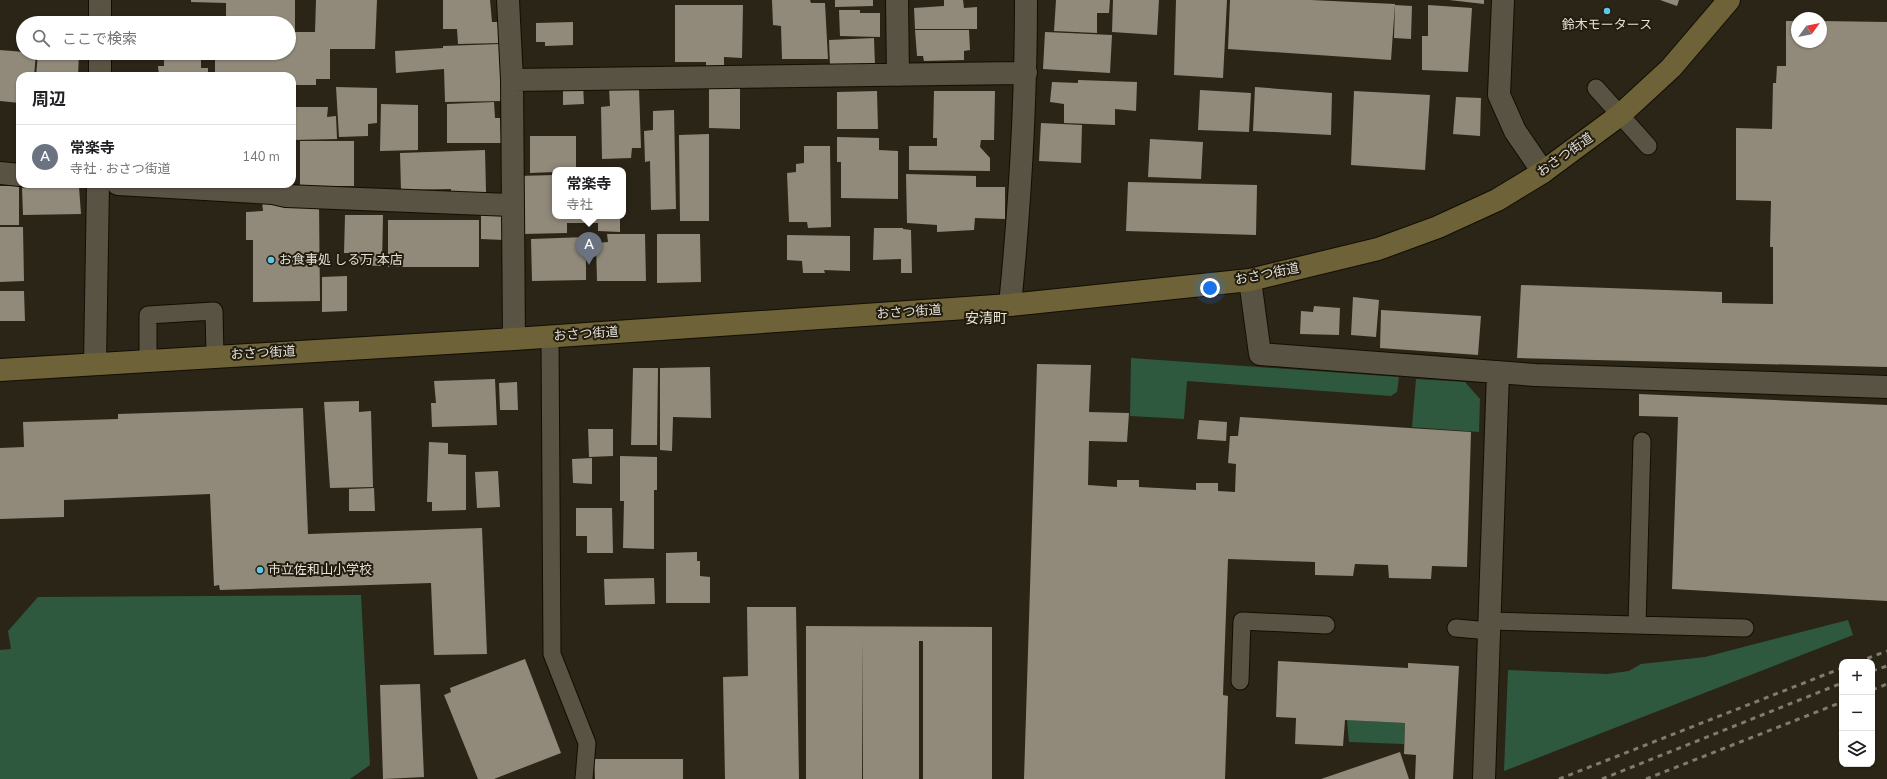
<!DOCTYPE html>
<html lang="ja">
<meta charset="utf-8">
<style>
body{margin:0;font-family:"Nunito Sans","Noto Sans JP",sans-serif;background:#f6f6f6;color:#202124}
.controls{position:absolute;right:12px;bottom:12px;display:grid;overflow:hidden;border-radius:8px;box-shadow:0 1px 3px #0004}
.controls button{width:36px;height:36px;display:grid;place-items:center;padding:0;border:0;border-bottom:1px solid #e0e0e0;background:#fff;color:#202124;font:20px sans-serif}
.compass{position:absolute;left:1791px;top:12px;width:36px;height:36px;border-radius:50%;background:#fff;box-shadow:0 1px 3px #0004;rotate:57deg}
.you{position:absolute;left:1210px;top:288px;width:14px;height:14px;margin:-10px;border:3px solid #fff;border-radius:50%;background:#1a73e8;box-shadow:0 0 0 6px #1a73e833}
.badge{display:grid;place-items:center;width:26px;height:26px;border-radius:50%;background:#db2777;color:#fff;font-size:13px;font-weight:700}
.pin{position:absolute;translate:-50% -33px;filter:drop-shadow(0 1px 2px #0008)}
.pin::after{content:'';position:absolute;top:21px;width:14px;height:12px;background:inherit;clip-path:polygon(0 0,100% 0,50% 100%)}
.popup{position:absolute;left:552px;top:167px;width:74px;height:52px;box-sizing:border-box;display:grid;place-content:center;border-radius:8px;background:#fff;filter:drop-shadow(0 1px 3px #0005);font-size:13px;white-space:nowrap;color:#757577}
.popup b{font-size:15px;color:#202124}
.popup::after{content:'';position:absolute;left:50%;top:100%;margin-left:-8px;border:8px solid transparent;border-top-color:#fff}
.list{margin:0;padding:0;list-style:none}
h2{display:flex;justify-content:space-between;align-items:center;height:52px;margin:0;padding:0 16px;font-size:17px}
h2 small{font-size:13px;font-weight:400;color:#757577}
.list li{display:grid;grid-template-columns:26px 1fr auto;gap:12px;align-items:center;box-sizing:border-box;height:64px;padding:0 16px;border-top:1px solid #e0e0e0}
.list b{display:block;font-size:15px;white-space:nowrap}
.list p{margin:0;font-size:13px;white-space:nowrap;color:#757577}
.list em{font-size:13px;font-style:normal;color:#757577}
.icon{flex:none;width:22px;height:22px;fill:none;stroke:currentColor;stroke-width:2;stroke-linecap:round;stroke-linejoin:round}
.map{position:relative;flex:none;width:1887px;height:779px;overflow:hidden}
.search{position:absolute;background:#fff;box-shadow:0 1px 3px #0004;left:16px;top:16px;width:280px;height:44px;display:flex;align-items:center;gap:10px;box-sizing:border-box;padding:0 14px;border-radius:22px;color:#757577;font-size:15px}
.panel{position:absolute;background:#fff;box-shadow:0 1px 3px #0004;left:16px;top:72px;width:280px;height:116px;border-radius:12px}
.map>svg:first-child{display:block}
.green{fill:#2e593f}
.building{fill:#918a7a}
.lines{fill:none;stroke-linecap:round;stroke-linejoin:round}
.lane-casing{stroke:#130e03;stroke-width:19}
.street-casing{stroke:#130e03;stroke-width:24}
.secondary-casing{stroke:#130e03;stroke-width:24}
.lane{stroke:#595344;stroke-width:17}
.street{stroke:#595344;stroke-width:22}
.secondary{stroke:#6e6338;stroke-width:22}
.rail{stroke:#807b6f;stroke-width:3;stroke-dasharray:5 5;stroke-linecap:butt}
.poi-dot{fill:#5dc7e8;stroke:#211c0e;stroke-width:1.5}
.labels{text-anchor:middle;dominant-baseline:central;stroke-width:4;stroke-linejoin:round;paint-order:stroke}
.poi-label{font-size:13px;fill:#e4e0d7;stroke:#211c0e;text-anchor:start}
.street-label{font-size:13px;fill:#e4e0d7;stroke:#211c0e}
.neighbourhood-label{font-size:14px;fill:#ebe4d2;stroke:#211c0e}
</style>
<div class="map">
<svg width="1887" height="779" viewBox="0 0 1887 779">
<rect width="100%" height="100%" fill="#2b2517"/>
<path class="green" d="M 1131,358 L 1399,377 L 1397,392 L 1391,396 L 1187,381 L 1184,419 L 1130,416 Z
M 1416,379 L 1465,382 L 1480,399 L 1479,432 L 1412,427 Z
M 361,595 L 370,765 L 350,779 L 0,779 L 0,650 L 11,649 L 8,631 L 38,597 Z
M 1848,620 L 1853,635 L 1504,771 L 1508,670 L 1607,674 L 1629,671 L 1641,664 L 1705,657 Z
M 1347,720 L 1405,723 L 1404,744 L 1349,742 Z"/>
<path class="building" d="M 191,0 L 295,0 L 295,32 L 315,32 L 316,0 L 377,0 L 375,49 L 330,49 L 330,79 L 316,79 L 316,85 L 292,85 L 292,76 L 215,76 L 215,53 L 289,53 L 289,23 L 226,23 L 226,3 L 191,2 Z
M 443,0 L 490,0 L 492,22 L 499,22 L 500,43 L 458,44 L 457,29 L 443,29 Z
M 772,0 L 810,0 L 811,3 L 825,3 L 828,59 L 782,59 L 781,26 L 773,25 Z
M 835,0 L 873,0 L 873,6 L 835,7 Z
M 944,0 L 963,0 L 964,8 L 977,7 L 977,29 L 915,29 L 914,8 L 944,6 Z
M 1056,0 L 1110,0 L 1109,13 L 1097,13 L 1097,33 L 1054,31 Z
M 1113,0 L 1159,0 L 1157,35 L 1112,32 Z
M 1176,0 L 1227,0 L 1223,78 L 1174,75 Z
M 1230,0 L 1311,0 L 1395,4 L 1391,60 L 1228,49 Z
M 1449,0 L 1484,0 L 1484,4 Z
M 1660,0 L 1679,0 L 1677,6 Z
M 675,5 L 743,5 L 742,58 L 724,57 L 724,65 L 706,66 L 706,62 L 675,62 Z
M 1395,5 L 1412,6 L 1411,39 L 1394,38 Z
M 1428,5 L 1472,8 L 1468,72 L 1422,70 L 1422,36 L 1428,36 Z
M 839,10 L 860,10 L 860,13 L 880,13 L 880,37 L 840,36 Z
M 1786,21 L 1797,21 L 1797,42 L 1821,42 L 1821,21 L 1887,22 L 1887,367 L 1517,358 L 1521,285 L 1722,292 L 1722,303 L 1773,304 L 1773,247 L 1770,247 L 1771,201 L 1736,200 L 1736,128 L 1772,129 L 1773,83 L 1776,83 L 1777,66 L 1786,66 Z
M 573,22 L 573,45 L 545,46 L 545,42 L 536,42 L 536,23 Z
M 915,30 L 969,30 L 970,50 L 964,51 L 964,60 L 924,61 L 923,56 L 917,56 Z
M 1045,32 L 1112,35 L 1110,73 L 1043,69 Z
M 874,38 L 875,66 L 830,66 L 829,40 Z
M 501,44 L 503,101 L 445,102 L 444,69 L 396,73 L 395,51 L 443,48 L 443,46 Z
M 0,50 L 36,53 L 34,76 L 20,76 L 20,103 L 0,101 Z
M 38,53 L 79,53 L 78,76 L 36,76 Z
M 164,56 L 201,56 L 201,68 L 208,68 L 208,76 L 159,76 L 158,66 L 164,66 Z
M 1078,80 L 1137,82 L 1136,111 L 1115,109 L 1115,125 L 1064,123 L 1064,104 L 1050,102 L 1052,82 L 1078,83 Z
M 709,84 L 740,84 L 740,129 L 709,128 Z
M 563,85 L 583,85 L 584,104 L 563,105 Z
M 336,87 L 377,88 L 377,123 L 368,124 L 368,136 L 339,137 Z
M 1255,87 L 1332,93 L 1331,135 L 1253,131 Z
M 609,88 L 639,88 L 641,148 L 632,148 L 631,158 L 602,159 L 601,107 L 610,106 Z
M 1200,90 L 1251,93 L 1249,132 L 1198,130 Z
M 877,91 L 878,129 L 837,129 L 837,92 Z
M 934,91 L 995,91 L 994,140 L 981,140 L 980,147 L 990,158 L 990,171 L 909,170 L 909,146 L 937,146 L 937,138 L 933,138 Z
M 1354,91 L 1430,95 L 1425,170 L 1351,165 Z
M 1456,97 L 1481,98 L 1480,136 L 1453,134 Z
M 494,102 L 495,118 L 500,118 L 501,143 L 447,143 L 447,104 Z
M 381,104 L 418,105 L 418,150 L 380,151 Z
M 292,107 L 328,107 L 327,117 L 336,116 L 337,139 L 292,140 Z
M 674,110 L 676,209 L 651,210 L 650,161 L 645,162 L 644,131 L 653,130 L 653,111 Z
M 1041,123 L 1082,125 L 1081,163 L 1039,161 Z
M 709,134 L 709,221 L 680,221 L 679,135 Z
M 530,136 L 576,136 L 576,170 L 555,170 L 555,172 L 530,173 Z
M 837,137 L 879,138 L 879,150 L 898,151 L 898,199 L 841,198 L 841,162 L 837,162 Z
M 1150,139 L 1203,142 L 1201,179 L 1148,177 Z
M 300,141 L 354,141 L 354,186 L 300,186 Z
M 804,146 L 830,146 L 831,227 L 808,228 L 807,222 L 789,222 L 787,173 L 796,172 L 796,164 L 804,163 Z
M 485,150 L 486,192 L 451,194 L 451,189 L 401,190 L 400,153 Z
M 906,174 L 976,176 L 976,187 L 1005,187 L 1005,219 L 975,218 L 974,230 L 937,232 L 937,225 L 907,223 Z
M 555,175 L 555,216 L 620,216 L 620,232 L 598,231 L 598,223 L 567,223 L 567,233 L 523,234 L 518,176 Z
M 1128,182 L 1257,185 L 1256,235 L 1126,231 Z
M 0,186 L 19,186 L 19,225 L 0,225 Z
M 79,187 L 81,214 L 23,215 L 22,188 Z
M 262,202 L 319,203 L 320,301 L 253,302 L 253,240 L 246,240 L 246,212 L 263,211 Z
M 481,209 L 503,209 L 504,240 L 481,239 Z
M 345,215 L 383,215 L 382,266 L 355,265 L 355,253 L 344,253 Z
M 388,220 L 479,220 L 479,267 L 388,267 Z
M 0,227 L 23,227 L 24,281 L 0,282 Z
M 874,228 L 903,228 L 903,229 L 911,230 L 912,273 L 901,273 L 901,259 L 873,260 Z
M 607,234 L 645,234 L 646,281 L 597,281 L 596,243 L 608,242 Z
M 657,234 L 700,234 L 701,282 L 657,283 Z
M 787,235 L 850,236 L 850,271 L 824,270 L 825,273 L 803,273 L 802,261 L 787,260 Z
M 586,237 L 586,280 L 532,281 L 531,239 Z
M 347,276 L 347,311 L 322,312 L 322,277 Z
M 0,291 L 24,291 L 25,321 L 0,321 Z
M 1353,297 L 1379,300 L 1376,337 L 1351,335 Z
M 1314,306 L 1340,308 L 1339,335 L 1300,334 L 1301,311 L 1313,312 Z
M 1381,310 L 1481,316 L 1478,355 L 1380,348 Z
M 1037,364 L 1091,365 L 1089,412 L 1129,413 L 1127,442 L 1089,441 L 1088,485 L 1117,487 L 1117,480 L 1139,480 L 1139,487 L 1196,490 L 1196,483 L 1218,483 L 1218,491 L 1235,492 L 1236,464 L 1228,463 L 1230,436 L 1238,436 L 1240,417 L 1471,432 L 1467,567 L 1432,566 L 1431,579 L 1389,578 L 1388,565 L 1355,564 L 1353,576 L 1315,575 L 1315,562 L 1228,559 L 1223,695 L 1228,696 L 1225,779 L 1024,779 Z
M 710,367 L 711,418 L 673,417 L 672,451 L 660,450 L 660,368 Z
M 633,368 L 658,368 L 657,445 L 631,445 Z
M 495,379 L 497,425 L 432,427 L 431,403 L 436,403 L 434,381 Z
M 517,382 L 518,410 L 500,410 L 499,383 Z
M 1639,394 L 1887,405 L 1887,601 L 1672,589 L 1678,417 L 1639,416 Z
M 359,401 L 359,412 L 371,411 L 373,487 L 330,488 L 324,402 Z
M 303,408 L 308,534 L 482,528 L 487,654 L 434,655 L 431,583 L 220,590 L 219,585 L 214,586 L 210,494 L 64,500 L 64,517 L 0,519 L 0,448 L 24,447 L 23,422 L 118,419 L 118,414 Z
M 1199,420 L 1227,422 L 1226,441 L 1197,439 Z
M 588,429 L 613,429 L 613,456 L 589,457 Z
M 429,442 L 448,443 L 448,454 L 466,455 L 466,510 L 432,511 L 432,502 L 427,502 Z
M 620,456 L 657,457 L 657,490 L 654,490 L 654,549 L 623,548 L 624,501 L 620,501 Z
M 592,458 L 592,484 L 573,483 L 572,459 Z
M 498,471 L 500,507 L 477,508 L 475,472 Z
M 374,488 L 375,511 L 349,511 L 349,489 Z
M 576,508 L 612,508 L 613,553 L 587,553 L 587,536 L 576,536 Z
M 697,552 L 697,561 L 700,561 L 700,576 L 710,577 L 710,603 L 666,603 L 666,553 Z
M 654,578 L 655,604 L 605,605 L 604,579 Z
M 747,607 L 796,607 L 799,779 L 725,779 L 723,677 L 748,676 Z
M 806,626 L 992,627 L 992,779 L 923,779 L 923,641 L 919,641 L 919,779 L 863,779 L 862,640 L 862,779 L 806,779 Z
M 525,659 L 561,753 L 494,779 L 478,779 L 444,695 L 451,692 L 450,688 Z
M 1278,661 L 1408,668 L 1408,663 L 1459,666 L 1453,779 L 1415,779 L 1416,755 L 1404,754 L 1405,723 L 1345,720 L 1343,746 L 1295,744 L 1296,718 L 1276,717 Z
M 420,684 L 424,777 L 383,779 L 380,685 Z
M 1400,752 L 1409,779 L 1321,779 Z
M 594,759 L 683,759 L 683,779 L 595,779 Z"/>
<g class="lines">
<g class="lane-casing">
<path id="lane" d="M 1596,88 L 1648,146
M 550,336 L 552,654 L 587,743 L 584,779
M 148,360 L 148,315 L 214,311 L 215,356
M 1490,621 L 1745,628
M 1637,625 L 1642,441
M 1456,628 L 1489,631
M 1240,681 L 1242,621 L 1326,625"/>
</g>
<g class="street-casing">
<path id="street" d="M 508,0 L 512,80 L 514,339
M 897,0 L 898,75
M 1503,0 L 1499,95 L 1515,131 L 1543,172
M 100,23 L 100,0
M 100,53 L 100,76
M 512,80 L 1026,73
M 0,173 L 20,175
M 118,184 L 273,193 L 286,196 L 512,205
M 1250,280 L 1260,354 L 1535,375 L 1887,387
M 1010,305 C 1020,204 1026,102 1026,0
M 95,363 L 98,184
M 1484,779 L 1498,372"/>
</g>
<g class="secondary-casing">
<path id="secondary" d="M 0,370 L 514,339 L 1010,305 L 1250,280 L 1378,249 L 1438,227 L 1497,200 L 1543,172 L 1620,115 L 1671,68 L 1729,0"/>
</g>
<use href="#lane" class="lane"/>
<use href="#street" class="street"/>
<use href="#secondary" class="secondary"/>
<path class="rail" d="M 1858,662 L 1887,651
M 1872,671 L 1887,666
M 1872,690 L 1887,684
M 1559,779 L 1842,668
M 1602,779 L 1842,683
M 1646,779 L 1842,702"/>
</g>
<g class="poi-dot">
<circle cx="1607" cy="11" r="4"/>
<circle cx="271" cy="260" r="4"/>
<circle cx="260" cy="570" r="4"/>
</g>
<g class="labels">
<g class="poi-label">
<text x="1607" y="25" text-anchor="middle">鈴木モータース</text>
<text x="279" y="260">お食事処 しる万 本店</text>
<text x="268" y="570">市立佐和山小学校</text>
</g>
<g class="street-label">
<text transform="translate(1565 155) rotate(-35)">おさつ街道</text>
<text transform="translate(1267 274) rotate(-11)">おさつ街道</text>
<text transform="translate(909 312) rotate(-4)">おさつ街道</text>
<text transform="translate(586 334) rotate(-4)">おさつ街道</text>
<text transform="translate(263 353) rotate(-3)">おさつ街道</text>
</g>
<g class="neighbourhood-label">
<text x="986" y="318">安清町</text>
</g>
</g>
</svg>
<div class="controls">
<button>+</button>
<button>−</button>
<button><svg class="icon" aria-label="layers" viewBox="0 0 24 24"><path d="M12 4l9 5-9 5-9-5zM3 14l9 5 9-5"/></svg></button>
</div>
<svg class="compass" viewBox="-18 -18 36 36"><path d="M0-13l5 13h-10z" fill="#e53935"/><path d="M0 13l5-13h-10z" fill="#757577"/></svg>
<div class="you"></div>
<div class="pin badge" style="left:589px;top:265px;background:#6b7280">A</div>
<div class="popup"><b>常楽寺</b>寺社</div>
<div class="search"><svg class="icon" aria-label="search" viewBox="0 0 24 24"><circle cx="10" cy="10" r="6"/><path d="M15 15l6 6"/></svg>ここで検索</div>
<section class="panel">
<h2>周辺<small></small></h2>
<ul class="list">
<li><span class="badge" style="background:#6b7280">A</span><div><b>常楽寺</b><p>寺社 · おさつ街道</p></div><em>140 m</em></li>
</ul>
</section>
</div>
